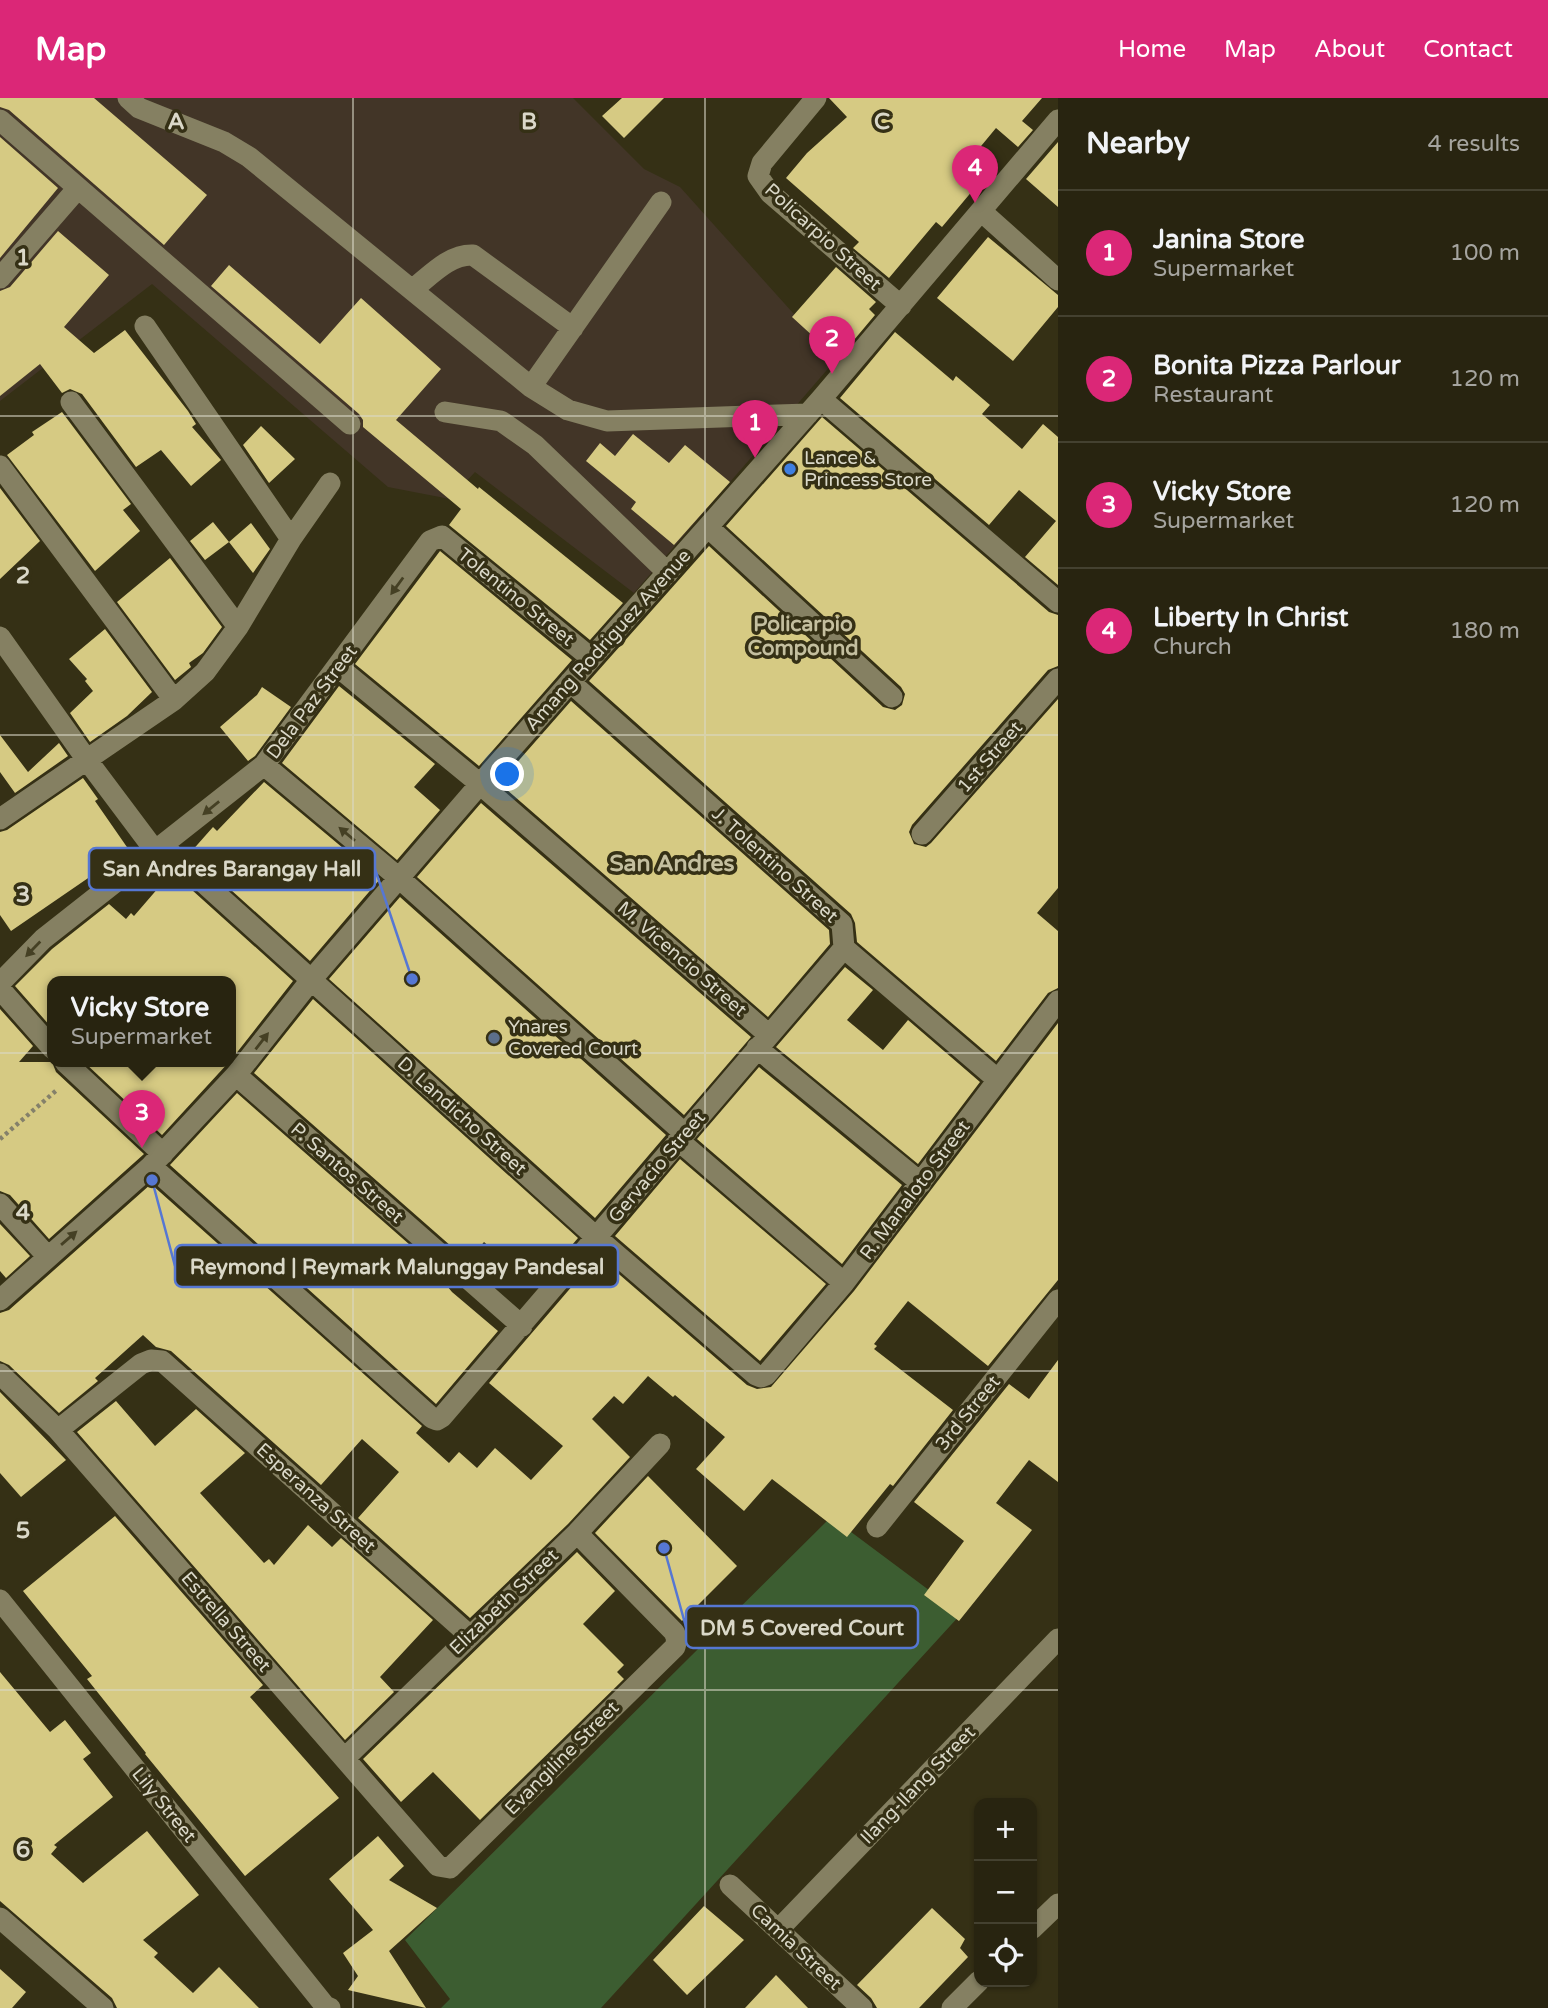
<!DOCTYPE html>
<meta charset="utf-8">
<style>
body{margin:0;font-family:"Varela Round",sans-serif;background:#302c19;color:#f1f3f6}
.controls{position:absolute;right:21px;bottom:21px;display:grid;overflow:hidden;border-radius:14px;box-shadow:0 2px 5px #0004}
.controls button{width:63px;height:63px;display:grid;place-items:center;padding:0;border:0;border-bottom:2px solid #444130;background:#282410;color:#f1f3f6;font:35px sans-serif}
.you{position:absolute;left:508px;top:677px;width:24px;height:24px;margin:-18px;border:5px solid #fff;border-radius:50%;background:#1a73e8;box-shadow:0 0 0 10px #1a73e833}
.badge{display:grid;place-items:center;width:46px;height:46px;border-radius:50%;background:#db2777;color:#fff;font-size:23px;font-weight:700}
.pin{position:absolute;translate:-50% -58px;filter:drop-shadow(0 2px 4px #0008)}
.pin::after{content:'';position:absolute;top:37px;width:24px;height:21px;background:inherit;clip-path:polygon(0 0,100% 0,50% 100%)}
.popup{position:absolute;left:47px;top:878px;width:189px;height:91px;box-sizing:border-box;display:grid;place-content:center;border-radius:14px;background:#282410;filter:drop-shadow(0 2px 5px #0005);font-size:23px;white-space:nowrap;color:#a5a49f}
.popup b{font-size:26px;color:#f1f3f6}
.popup::after{content:'';position:absolute;left:50%;top:100%;margin-left:-14px;border:14px solid transparent;border-top-color:#282410}
.list{margin:0;padding:0;list-style:none}
h2{display:flex;justify-content:space-between;align-items:center;height:91px;margin:0;padding:0 28px;font-size:30px}
h2 small{font-size:23px;font-weight:400;color:#a5a49f}
.list li{display:grid;grid-template-columns:46px 1fr auto;gap:21px;align-items:center;box-sizing:border-box;height:126px;padding:0 28px;border-top:2px solid #444130}
.list b{display:block;font-size:26px;white-space:nowrap}
.list p{margin:0;font-size:23px;white-space:nowrap;color:#a5a49f}
.list em{font-size:23px;font-style:normal;color:#a5a49f}
.icon{flex:none;width:38px;height:38px;fill:none;stroke:currentColor;stroke-width:2;stroke-linecap:round;stroke-linejoin:round}
.map{position:relative;flex:none;width:1058px;height:1910px;overflow:hidden}
header{display:flex;align-items:center;gap:42px;box-sizing:border-box;height:98px;padding:0 35px;background:#db2777;color:#fff}
header strong{font-size:33px}
nav{display:flex;gap:38px;margin-inline-start:auto;font-size:24px}
main{display:flex}
aside{flex:1;background:#282410}
.map>svg:first-child{display:block}
.industrial{fill:#423527}
.green{fill:#3c5d31}
.building{fill:#d6ca83}
.lines{fill:none;stroke-linecap:round;stroke-linejoin:round}
.path{stroke:#84806a;stroke-width:4.5;stroke-dasharray:3.5 3.5;stroke-linecap:butt}
.minor{stroke:#858062;stroke-width:21}
.oneway{fill:#454024}
.grid{fill:none;stroke:#dad8c8;stroke-width:2;stroke-opacity:0.55}
.shop-dot{fill:#3f7fe0;stroke:#353015;stroke-width:2.5}
.service-dot{fill:#5c6f8a;stroke:#353015;stroke-width:2.5}
.labels{text-anchor:middle;dominant-baseline:central;stroke-width:7;stroke-linejoin:round;paint-order:stroke}
.street-label{font-size:19px;fill:#dad8c8;stroke:#353015}
.poi-label{font-size:19px;fill:#dad8c8;stroke:#353015;text-anchor:start}
.neighbourhood-label{font-size:21px;font-weight:bold;fill:#c4bf9f;stroke:#353015}
.quarter-label{font-size:23px;font-weight:bold;fill:#c4bf9f;stroke:#353015}
.grid-label{font-size:23px;text-anchor:middle;font-weight:bold;fill:#dad8c8;stroke:#353015;stroke-width:7;stroke-linejoin:round;paint-order:stroke}
.leader{fill:none;stroke:#5677d3;stroke-width:2.5}
.callout-dot{fill:#5677d3;stroke:#353015;stroke-width:2.5}
.callout{fill:#353015;stroke:#5677d3;stroke-width:2.5}
.callout-label{font-size:21px;text-anchor:middle;font-weight:bold;fill:#dad8c8}
</style>
<header>
<strong>Map</strong>
<nav><a>Home</a><a>Map</a><a>About</a><a>Contact</a></nav>
</header>
<main>
<div class="map">
<svg width="1058" height="1910" viewBox="0 0 1058 1910">
<rect width="100%" height="100%" fill="#353015"/>
<path class="industrial" d="M 0,0 L 573,0 L 644,71 L 680,89 L 793,215 L 839,258 L 634,495 L 475,374 L 450,401 L 388,389 L 152,186 L 0,303 Z"/>
<path class="green" d="M 831,1419 L 961,1516 L 601,1910 L 441,1910 L 450,1901 L 405,1842 Z"/>
<path class="building" d="M 0,0 L 94,0 L 207,97 L 164,147 L 9,12 L 0,9 Z
M 622,0 L 664,0 L 624,40 L 602,18 Z
M 829,0 L 1042,0 L 1022,23 L 1033,32 L 1018,49 L 996,30 L 967,65 L 984,79 L 942,129 L 936,124 L 889,180 L 853,150 L 859,144 L 786,80 L 807,55 L 847,19 Z
M 0,39 L 58,90 L 0,160 Z
M 1058,44 L 1058,109 L 1026,81 Z
M 58,133 L 109,177 L 64,229 L 94,255 L 125,232 L 188,313 L 196,326 L 192,329 L 221,362 L 191,388 L 161,352 L 136,369 L 82,296 L 70,291 L 62,295 L 40,266 L 0,298 L 0,193 L 10,189 Z
M 988,139 L 1058,197 L 1058,209 L 1013,263 L 937,200 Z
M 229,167 L 320,246 L 361,200 L 441,271 L 396,322 L 478,391 L 479,389 L 623,505 L 590,542 L 449,427 L 461,411 L 363,329 L 363,322 L 359,316 L 211,188 Z
M 836,169 L 876,204 L 869,211 L 875,217 L 838,261 L 792,219 Z
M 895,234 L 953,283 L 956,278 L 990,307 L 982,316 L 1022,351 L 1043,326 L 1058,339 L 1058,487 L 1025,459 L 1056,423 L 1019,392 L 989,427 L 840,300 Z
M 62,314 L 131,406 L 123,412 L 140,433 L 95,473 L 7,357 L 34,337 L 32,334 Z
M 822,319 L 1049,514 L 1058,517 L 1058,568 L 1048,572 L 912,727 L 909,734 L 914,746 L 926,749 L 931,745 L 1058,601 L 1058,790 L 1037,815 L 1058,833 L 1058,890 L 1048,895 L 996,963 L 857,844 L 855,825 L 851,816 L 589,583 L 709,448 L 883,609 L 895,612 L 902,607 L 905,596 L 901,589 L 726,428 Z
M 261,328 L 295,361 L 269,385 L 243,347 Z
M 633,336 L 669,365 L 685,347 L 730,384 L 674,447 L 631,411 L 636,404 L 586,363 L 600,345 L 615,358 Z
M 0,390 L 40,443 L 0,481 Z
M 213,424 L 229,444 L 205,462 L 190,443 Z
M 251,425 L 270,451 L 253,475 L 229,444 Z
M 440,453 L 572,562 L 479,668 L 355,566 Z
M 170,460 L 222,529 L 203,555 L 189,565 L 191,569 L 175,582 L 117,504 Z
M 105,531 L 152,594 L 127,618 L 90,644 L 70,615 L 93,593 L 85,583 L 87,581 L 69,561 Z
M 339,588 L 435,666 L 414,689 L 440,712 L 397,762 L 282,665 Z
M 262,589 L 291,609 L 255,658 L 248,663 L 220,629 L 257,597 Z
M 571,603 L 829,832 L 830,846 L 768,919 L 499,685 Z
M 0,637 L 28,674 L 59,645 L 68,658 L 15,695 L 0,674 Z
M 83,680 L 98,701 L 95,703 L 129,752 L 11,833 L 0,817 L 0,734 L 7,732 Z
M 264,684 L 380,781 L 310,863 L 190,755 L 213,729 L 217,733 Z
M 481,705 L 751,939 L 684,1017 L 417,779 Z
M 172,774 L 293,883 L 231,962 L 231,884 L 53,884 L 51,929 L 15,888 L 52,851 L 109,806 L 126,821 L 131,815 L 134,818 Z
M 400,799 L 666,1037 L 595,1120 L 329,881 Z
M 845,869 L 873,892 L 847,922 L 883,952 L 908,922 L 980,984 L 918,1066 L 776,949 Z
M 313,901 L 578,1140 L 536,1189 L 484,1144 L 468,1163 L 254,975 Z
M 0,911 L 33,948 L 19,964 L 52,964 L 56,974 L 144,1056 L 49,1141 L 10,1097 L 0,1093 Z
M 1058,925 L 1058,1182 L 988,1268 L 908,1203 L 874,1246 L 877,1248 L 874,1251 L 953,1312 L 893,1388 L 890,1386 L 847,1439 L 772,1381 L 744,1413 L 696,1371 L 725,1339 L 675,1297 L 673,1299 L 648,1278 L 623,1306 L 614,1298 L 592,1321 L 630,1359 L 568,1426 L 470,1520 L 358,1420 L 399,1374 L 362,1341 L 321,1387 L 171,1253 L 156,1249 L 143,1237 L 95,1280 L 98,1283 L 59,1315 L 9,1267 L 0,1263 L 0,1215 L 9,1212 L 151,1086 L 422,1328 L 416,1335 L 449,1365 L 459,1354 L 477,1370 L 495,1350 L 531,1382 L 563,1348 L 489,1285 L 598,1158 L 747,1287 L 757,1291 L 771,1289 L 854,1193 Z
M 84,964 L 229,964 L 162,1037 Z
M 759,969 L 902,1087 L 842,1166 L 697,1041 Z
M 237,995 L 451,1183 L 447,1188 L 452,1194 L 498,1233 L 436,1306 L 170,1067 Z
M 680,1061 L 826,1186 L 760,1263 L 615,1138 Z
M 0,1126 L 30,1158 L 6,1180 L 0,1173 Z
M 1058,1262 L 1058,1384 L 1029,1362 L 996,1405 L 1032,1432 L 959,1523 L 924,1497 L 964,1443 L 914,1404 L 1009,1286 L 1029,1301 Z
M 0,1294 L 66,1362 L 21,1399 L 0,1375 Z
M 116,1303 L 155,1348 L 196,1311 L 245,1355 L 200,1395 L 264,1465 L 269,1461 L 274,1467 L 308,1427 L 332,1449 L 341,1440 L 433,1522 L 380,1579 L 394,1594 L 345,1642 L 77,1334 Z
M 648,1378 L 737,1468 L 682,1523 L 595,1435 Z
M 115,1418 L 263,1587 L 250,1599 L 339,1700 L 245,1778 L 145,1656 L 146,1655 L 87,1581 L 92,1578 L 23,1493 Z
M 577,1454 L 615,1493 L 583,1526 L 624,1567 L 617,1574 L 624,1581 L 480,1722 L 433,1674 L 401,1704 L 363,1661 Z
M 0,1574 L 50,1634 L 65,1622 L 91,1655 L 83,1661 L 113,1699 L 54,1747 L 57,1749 L 51,1756 L 83,1785 L 147,1733 L 199,1797 L 143,1842 L 158,1855 L 154,1859 L 193,1895 L 219,1869 L 259,1910 L 117,1910 L 112,1900 L 0,1803 Z
M 378,1738 L 404,1768 L 389,1782 L 437,1810 L 389,1853 L 426,1910 L 348,1892 L 358,1878 L 343,1855 L 373,1832 L 329,1781 Z
M 704,1808 L 744,1842 L 687,1897 L 653,1862 Z
M 932,1810 L 965,1841 L 960,1850 L 968,1859 L 919,1910 L 877,1910 L 871,1900 L 857,1887 Z
M 0,1871 L 26,1894 L 12,1910 L 0,1910 Z
M 776,1877 L 808,1910 L 745,1910 Z"/>
<g class="lines">
<path class="path" d="M 0,1041 L 58,991"/>
<path class="minor" d="M 128,0 L 139,10 L 224,44 L 249,59 L 531,289 L 568,312 L 607,323 L 808,316
M 816,0 L 762,65 L 758,78 L 770,95 L 901,208
M 0,22 L 350,326
M 981,113 L 1058,182
M 0,180 L 78,90
M 412,192 C 430,178 449,156 473,157 L 573,230
M 145,228 L 291,441
M 531,289 L 661,104
M 821,301 L 1058,504
M 71,304 L 238,529
M 445,314 L 501,323 L 535,347 L 668,475
M 0,368 L 174,602
M 709,430 L 892,599
M 0,539 L 87,662 L 156,754
M 338,569 L 480,686 L 769,937
M 570,584 L 842,826 L 844,850 L 998,982
M 264,667 L 399,780 L 684,1035
M 0,721 L 174,602 L 205,574 L 238,529 L 291,441 L 330,385
M 922,736 L 1058,581
M 163,748 L 597,1140 L 756,1277 L 761,1279 L 766,1277 L 844,1185 L 1058,903
M 0,885 L 43,841 L 264,667 L 430,443 L 442,438 L 591,560
M 0,891 L 53,951
M 757,950 L 921,1085
M 65,964 L 163,1056
M 236,977 L 522,1228
M 678,1042 L 844,1185
M 151,1068 L 432,1320 L 437,1322 L 442,1319 L 844,850
M 0,1106 L 48,1159
M 0,1202 L 151,1068 L 236,977 L 311,882 L 480,686 L 821,301 L 1058,22
M 0,1276 L 58,1332 L 438,1768 L 450,1770 L 675,1549 L 677,1541 L 674,1534 L 577,1435
M 58,1332 L 141,1266 L 151,1262 L 162,1263 L 469,1537
M 877,1429 L 1058,1202
M 0,1502 L 326,1909 L 330,1910
M 345,1660 L 577,1435 L 660,1346
M 730,1787 L 862,1910
M 0,1820 L 103,1910
M 1032,1831 L 1058,1806
M 778,1832 L 1058,1541
M 952,1910 L 979,1883"/>
</g>
<defs><path id="oneway-solid" d="M-6-.8H1V-3.2L6.5 0L1 3.2V.8H-6Z" transform="scale(1.75)"/></defs>
<g class="oneway">
<use href="#oneway-solid" transform="translate(397 488) rotate(126)"/>
<use href="#oneway-solid" transform="translate(211 710) rotate(141)"/>
<use href="#oneway-solid" transform="translate(347 736) rotate(-140)"/>
<use href="#oneway-solid" transform="translate(33 851) rotate(134)"/>
<use href="#oneway-solid" transform="translate(262 943) rotate(-52)"/>
<use href="#oneway-solid" transform="translate(69 1140) rotate(-41)"/>
</g>
<path class="grid" d="M 353,0 L 353,1910M 705,0 L 705,1910M 0,318 L 1058,318M 0,637 L 1058,637M 0,955 L 1058,955M 0,1273 L 1058,1273M 0,1592 L 1058,1592"/>
<circle class="shop-dot" cx="790" cy="371" r="7"/>
<circle class="service-dot" cx="494" cy="940" r="7"/>
<g class="labels">
<g class="street-label">
<text transform="translate(823 139) rotate(42)">Policarpio Street</text>
<text transform="translate(516 499) rotate(39)">Tolentino Street</text>
<text transform="translate(608 542) rotate(-48)">Amang Rodriguez Avenue</text>
<text transform="translate(312 604) rotate(-53)">Dela Paz Street</text>
<text transform="translate(990 659) rotate(-49)">1st Street</text>
<text transform="translate(775 767) rotate(42)">J. Tolentino Street</text>
<text transform="translate(682 861) rotate(41)">M. Vicencio Street</text>
<text transform="translate(462 1018) rotate(42)">D. Landicho Street</text>
<text transform="translate(657 1069) rotate(-50)">Gervacio Street</text>
<text transform="translate(347 1075) rotate(41)">P. Santos Street</text>
<text transform="translate(915 1092) rotate(-53)">R. Manaloto Street</text>
<text transform="translate(968 1315) rotate(-51)">3rd Street</text>
<text transform="translate(316 1400) rotate(42)">Esperanza Street</text>
<text transform="translate(504 1504) rotate(-44)">Elizabeth Street</text>
<text transform="translate(226 1524) rotate(49)">Estrella Street</text>
<text transform="translate(562 1660) rotate(-45)">Evangiline Street</text>
<text transform="translate(918 1687) rotate(-46)">Ilang-Ilang Street</text>
<text transform="translate(164 1707) rotate(51)">Lily Street</text>
<text transform="translate(796 1849) rotate(43)">Camia Street</text>
</g>
<g class="poi-label">
<text x="804" y="360">Lance &amp;<tspan x="804" dy="22">Princess Store</tspan></text>
<text x="508" y="929">Ynares<tspan x="508" dy="22">Covered Court</tspan></text>
</g>
<g class="neighbourhood-label">
<text x="803" y="526">Policarpio<tspan x="803" dy="24">Compound</tspan></text>
</g>
<g class="quarter-label">
<text x="672" y="766">San Andres</text>
</g>
</g>
<g class="grid-label">
<text x="176" y="31">A</text>
<text x="529" y="31">B</text>
<text x="882" y="31">C</text>
<text x="23" y="167">1</text>
<text x="23" y="485">2</text>
<text x="23" y="804">3</text>
<text x="23" y="1122">4</text>
<text x="23" y="1440">5</text>
<text x="23" y="1759">6</text>
</g>
<path class="leader" d="M412 881L375 771M152 1082L175 1168M664 1450L686 1529"/>
<g class="callout-dot">
<circle cx="412" cy="881" r="7"/>
<circle cx="152" cy="1082" r="7"/>
<circle cx="664" cy="1450" r="7"/>
</g>
<g class="callout">
<rect x="89" y="750" width="286" height="42" rx="7"/>
<rect x="175" y="1147" width="443" height="42" rx="7"/>
<rect x="686" y="1508" width="232" height="42" rx="7"/>
</g>
<g class="callout-label">
<text x="232" y="778">San Andres Barangay Hall</text>
<text x="397" y="1176">Reymond | Reymark Malunggay Pandesal</text>
<text x="802" y="1537">DM 5 Covered Court</text>
</g>
</svg>
<div class="controls">
<button>+</button>
<button>−</button>
<button><svg class="icon" aria-label="locate" viewBox="0 0 24 24"><circle cx="12" cy="12" r="6"/><path d="M12 2v4M12 18v4M2 12h4M18 12h4"/></svg></button>
</div>
<div class="you"></div>
<div class="pin badge" style="left:755px;top:360px">1</div>
<div class="pin badge" style="left:832px;top:276px">2</div>
<div class="pin badge" style="left:142px;top:1050px">3</div>
<div class="popup"><b>Vicky Store</b>Supermarket</div>
<div class="pin badge" style="left:975px;top:105px">4</div>
</div>
<aside>
<h2>Nearby<small>4 results</small></h2>
<ul class="list">
<li><span class="badge">1</span><div><b>Janina Store</b><p>Supermarket</p></div><em>100 m</em></li>
<li><span class="badge">2</span><div><b>Bonita Pizza Parlour</b><p>Restaurant</p></div><em>120 m</em></li>
<li><span class="badge">3</span><div><b>Vicky Store</b><p>Supermarket</p></div><em>120 m</em></li>
<li><span class="badge">4</span><div><b>Liberty In Christ</b><p>Church</p></div><em>180 m</em></li>
</ul>
</aside>
</main>
